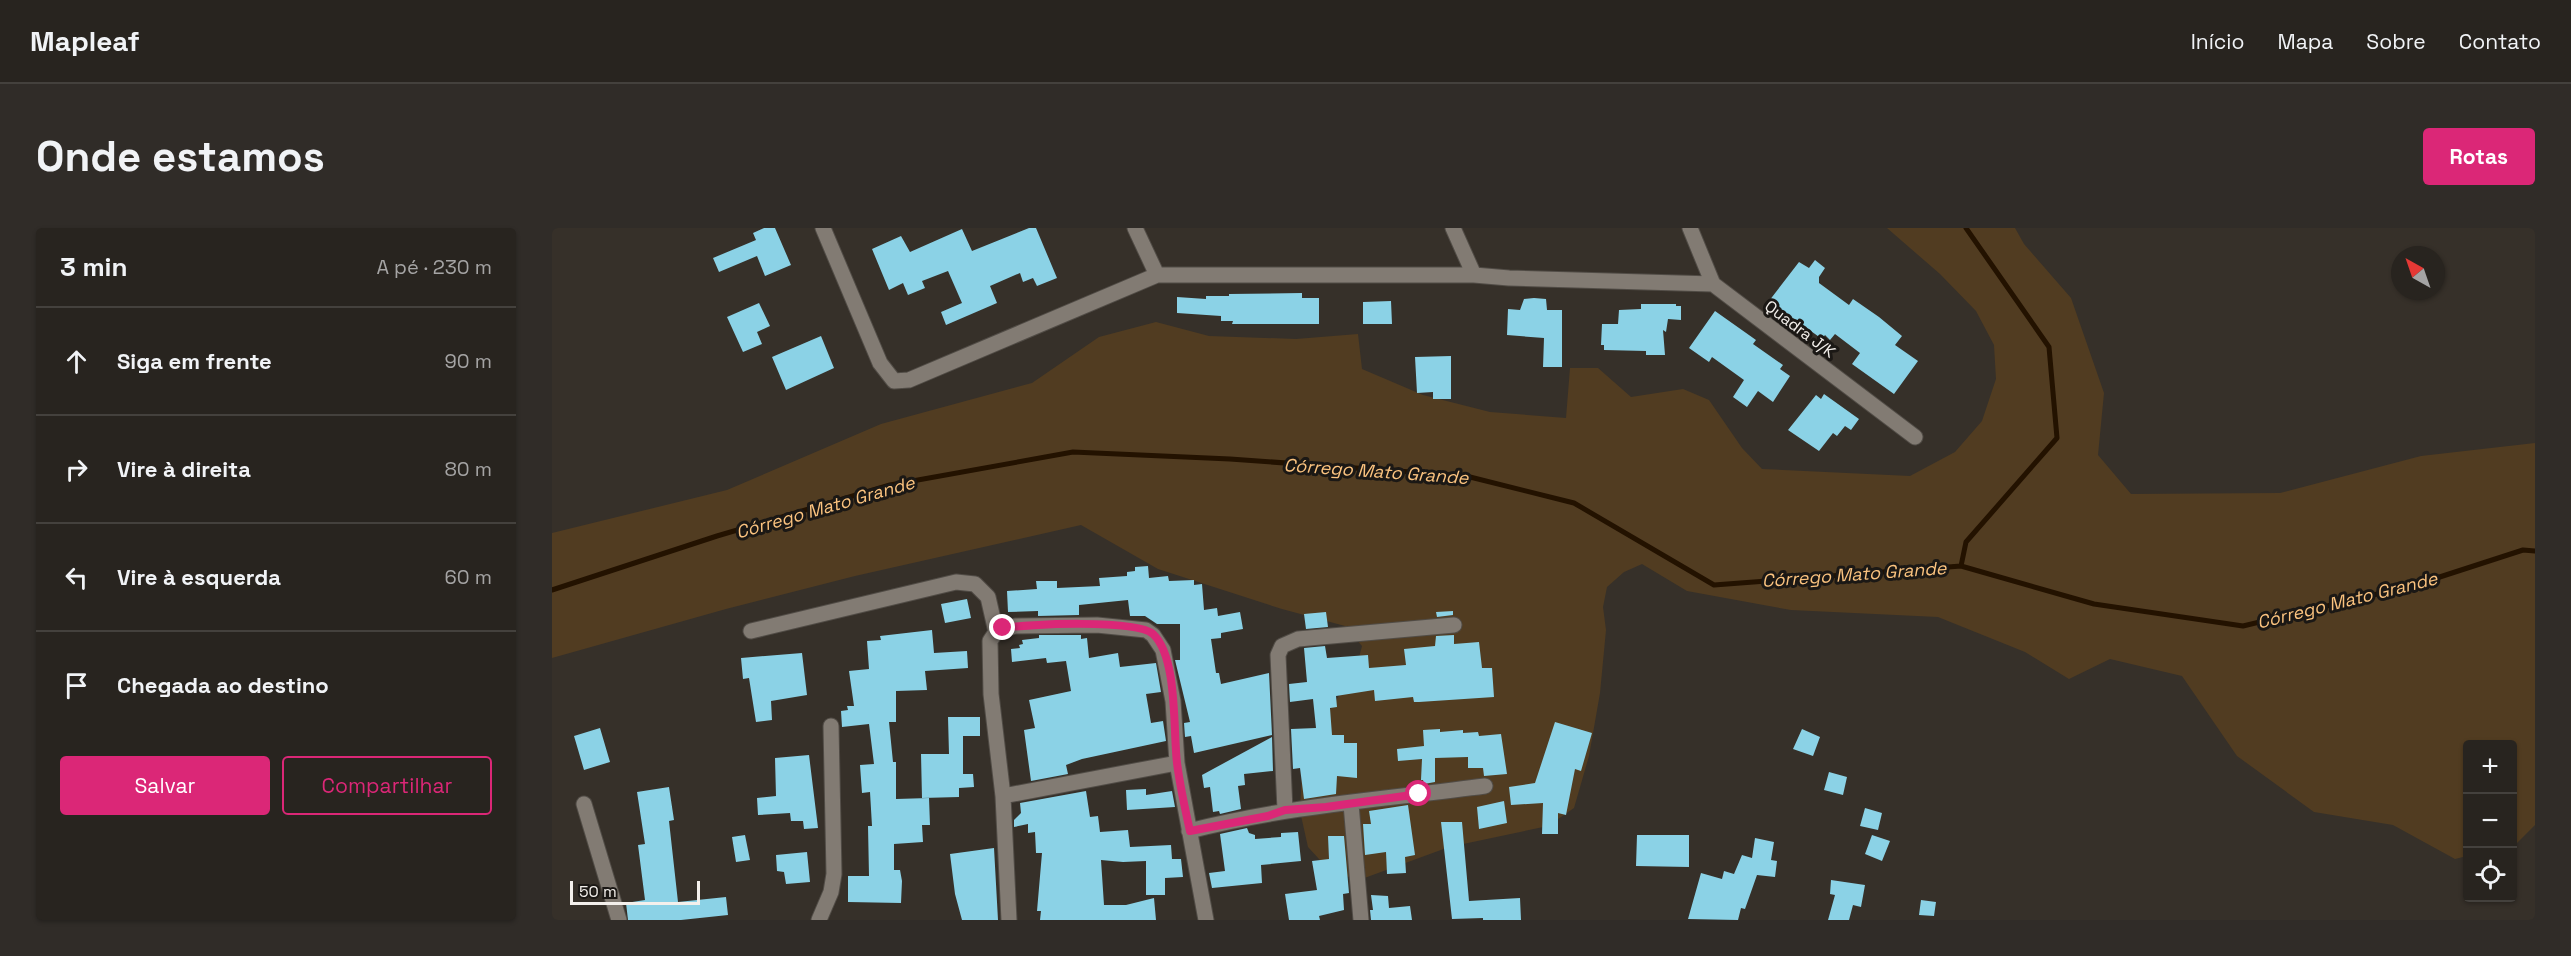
<!DOCTYPE html>
<html lang="pt">
<meta charset="utf-8">
<style>
body{margin:0;font-family:"Space Grotesk",sans-serif;background:#302c28;color:#f1f3f6}
.controls{position:absolute;right:18px;bottom:18px;display:grid;overflow:hidden;border-radius:6px;box-shadow:0 2px 4px #0004}
.controls button{width:54px;height:54px;display:grid;place-items:center;padding:0;border:0;border-bottom:2px solid #44413d;background:#28241f;color:#f1f3f6;font:30px sans-serif}
.compass{position:absolute;left:1839px;top:18px;width:54px;height:54px;border-radius:50%;background:#28241f;box-shadow:0 2px 4px #0004;rotate:320deg}
.scale{position:absolute;left:18px;bottom:15px;width:130px;box-sizing:border-box;padding-left:6px;border:3px solid #f4f0ec;border-top:0;font-size:16px;line-height:21px;white-space:nowrap;color:#f4f0ec;-webkit-text-stroke:4px #1b1815;paint-order:stroke}
.stop{position:absolute;width:18px;height:18px;margin:-14px;border:4px solid #db2777;border-radius:50%;background:#fff}
.stop.end{background:#db2777;border-color:#fff;box-shadow:0 2px 6px #0008}
.list{margin:0;padding:0;list-style:none}
h2{display:flex;justify-content:space-between;align-items:center;height:78px;margin:0;padding:0 24px;font-size:26px}
h2 small{font-size:20px;font-weight:400;color:#a5a4a4}
.list li{display:grid;grid-template-columns:39px 1fr auto;gap:18px;align-items:center;box-sizing:border-box;height:108px;padding:0 24px;border-top:2px solid #44413d}
.list b{display:block;font-size:22px;white-space:nowrap}
.list em{font-size:20px;font-style:normal;color:#a5a4a4}
.actions{display:flex;gap:12px;padding:18px 24px}
.actions a{flex:1;padding:14px 0;border:2px solid #db2777;border-radius:6px;text-align:center;font-size:21px;color:#db2777}
.actions .main{background:#db2777;color:#fff}
.icon{flex:none;width:33px;height:33px;fill:none;stroke:currentColor;stroke-width:2;stroke-linecap:round;stroke-linejoin:round}
.map{position:relative;flex:none;width:1983px;height:692px;overflow:hidden;border-radius:6px}
header{display:flex;align-items:center;gap:36px;box-sizing:border-box;height:84px;padding:0 30px;background:#28241f;border-bottom:2px solid #44413d}
header strong{font-size:28px}
nav{display:flex;gap:33px;margin-inline-start:auto;font-size:21px}
.intro{display:flex;align-items:center;justify-content:space-between;box-sizing:border-box;height:144px;padding:0 36px}
h1{margin:0;font-size:42px}
.button{padding:15px 27px;border-radius:6px;background:#db2777;color:#fff;font-size:21px;font-weight:700}
main{display:flex;gap:36px;padding:0 36px}
aside{flex:1;background:#28241f;border-radius:6px;box-shadow:0 2px 4px #0004}
.map>svg:first-child{display:block}
.green{fill:#513c21}
.lines{fill:none;stroke-linecap:round;stroke-linejoin:round}
.stream{stroke:#231200;stroke-width:5}
.building{fill:#8bd2e6}
.minor-casing{stroke:#514c46;stroke-width:17}
.minor{stroke:#827b73;stroke-width:15}
.route{stroke:#db2777;stroke-width:8}
.labels{text-anchor:middle;dominant-baseline:central;stroke-width:6;stroke-linejoin:round;paint-order:stroke}
.street-label{font-size:16px;fill:#f4f0ec;stroke:#1b1815}
.water-label{font-size:18px;font-style:italic;fill:#fbc37f;stroke:#1b1815}
</style>
<header>
<strong>Mapleaf</strong>
<nav><a>Início</a><a>Mapa</a><a>Sobre</a><a>Contato</a></nav>
</header>
<div class="intro"><h1>Onde estamos</h1><a class="button">Rotas</a></div>
<main>
<aside>
<h2>3 min<small>A pé · 230 m</small></h2>
<ul class="list">
<li><svg class="icon" aria-label="ahead" viewBox="0 0 24 24"><path d="M12 20V5M6 11l6-6 6 6"/></svg><div><b>Siga em frente</b></div><em>90 m</em></li>
<li><svg class="icon" aria-label="right" viewBox="0 0 24 24"><path d="M7 20v-9h11M14 6l5 5-5 5"/></svg><div><b>Vire à direita</b></div><em>80 m</em></li>
<li><svg class="icon" aria-label="left" viewBox="0 0 24 24"><path d="M17 20v-9H6M10 6l-5 5 5 5"/></svg><div><b>Vire à esquerda</b></div><em>60 m</em></li>
<li><svg class="icon" aria-label="arrive" viewBox="0 0 24 24"><path d="M6 21V4h12l-3 4 3 4H6"/></svg><div><b>Chegada ao destino</b></div></li>
</ul>
<div class="actions"><a class="main">Salvar</a><a>Compartilhar</a></div>
</aside>
<div class="map">
<svg width="1983" height="692" viewBox="0 0 1983 692">
<rect width="100%" height="100%" fill="#363029"/>
<path class="green" d="M 1335,0 L 1463,0 L 1472,16 L 1519,70 L 1552,165 L 1546,227 L 1579,266 L 1728,265 L 1869,228 L 1983,215 L 1983,597 L 1961,619 L 1960,516 L 1916,516 L 1915,628 L 1903,631 L 1841,597 L 1762,584 L 1685,528 L 1630,448 L 1558,431 L 1517,451 L 1473,424 L 1386,389 L 1239,382 L 1135,363 L 1090,336 L 1072,344 L 1055,359 L 1051,379 L 1054,402 L 1048,465 L 1037,528 L 1022,580 L 996,598 L 897,619 L 807,652 L 778,643 L 756,619 L 748,583 L 750,542 L 772,491 L 804,441 L 810,418 L 793,398 L 730,381 L 606,341 L 529,297 L 303,348 L 174,381 L 0,430 L 0,305 L 175,262 L 329,196 L 480,155 L 547,109 L 604,94 L 657,108 L 744,111 L 806,106 L 810,141 L 871,167 L 938,184 L 1014,190 L 1018,140 L 1046,140 L 1079,169 L 1131,161 L 1157,172 L 1190,220 L 1210,241 L 1358,248 L 1403,224 L 1430,193 L 1444,151 L 1442,117 L 1424,83 L 1388,46 Z"/>
<g class="lines">
<path class="stream" d="M 1409,338 L 1414,314 L 1505,210 L 1497,119 L 1414,0
M 0,362 L 165,308 L 338,257 L 521,224 L 678,231 L 914,248 L 1022,275 L 1162,357 L 1409,338 L 1542,376 L 1691,398 L 1863,357 L 1971,322 L 1983,323"/>
</g>
<path class="building" d="M 212,0 L 223,0 L 239,37 L 213,48 L 205,28 L 167,44 L 161,30 L 204,12 L 201,5 Z
M 477,0 L 484,0 L 505,50 L 485,58 L 481,50 L 471,54 L 468,45 L 438,58 L 445,75 L 394,97 L 389,84 L 410,75 L 396,43 L 370,53 L 373,60 L 356,67 L 351,55 L 337,62 L 320,21 L 349,8 L 358,24 L 410,1 L 420,23 Z
M 1263,32 L 1273,40 L 1267,49 L 1267,55 L 1297,77 L 1301,71 L 1327,89 L 1350,108 L 1343,117 L 1366,133 L 1342,166 L 1300,136 L 1308,125 L 1283,106 L 1278,112 L 1273,107 L 1270,111 L 1217,73 L 1247,34 L 1257,40 Z
M 750,65 L 750,70 L 767,70 L 767,96 L 680,96 L 681,93 L 669,93 L 669,88 L 625,85 L 625,69 L 654,71 L 654,68 L 677,68 L 677,66 Z
M 982,70 L 994,71 L 995,82 L 1010,82 L 1010,139 L 991,139 L 992,110 L 955,107 L 956,81 L 968,82 L 972,71 Z
M 839,73 L 840,96 L 811,96 L 811,74 Z
M 207,75 L 218,98 L 205,104 L 210,116 L 191,124 L 175,89 Z
M 1089,76 L 1124,76 L 1124,78 L 1129,78 L 1129,92 L 1116,91 L 1114,104 L 1111,102 L 1113,127 L 1094,127 L 1094,123 L 1052,122 L 1052,117 L 1049,117 L 1050,96 L 1066,96 L 1067,82 L 1089,81 Z
M 1163,83 L 1204,112 L 1201,116 L 1231,137 L 1228,141 L 1238,148 L 1221,174 L 1206,163 L 1195,179 L 1181,169 L 1192,152 L 1160,129 L 1157,134 L 1137,120 Z
M 269,108 L 282,140 L 234,162 L 220,129 Z
M 899,128 L 899,171 L 881,171 L 881,164 L 865,165 L 863,129 Z
M 1272,166 L 1307,191 L 1299,202 L 1293,198 L 1285,208 L 1281,205 L 1267,223 L 1236,202 L 1264,167 L 1269,171 Z
M 596,338 L 597,350 L 616,348 L 617,353 L 642,352 L 642,357 L 650,356 L 652,382 L 665,380 L 666,388 L 688,384 L 691,401 L 669,405 L 669,410 L 659,411 L 664,445 L 667,445 L 669,456 L 717,445 L 720,507 L 642,525 L 639,508 L 633,509 L 632,495 L 638,494 L 623,432 L 628,432 L 628,396 L 605,396 L 593,388 L 578,388 L 576,372 L 527,377 L 527,387 L 486,388 L 486,383 L 456,384 L 455,363 L 485,361 L 484,353 L 505,353 L 505,360 L 548,358 L 547,350 L 575,348 L 575,344 L 583,343 L 583,339 Z
M 415,371 L 419,390 L 393,395 L 389,376 Z
M 901,383 L 901,387 L 885,389 L 884,384 Z
M 774,384 L 776,399 L 754,401 L 752,386 Z
M 380,402 L 382,425 L 415,423 L 416,440 L 373,443 L 375,462 L 344,463 L 344,494 L 337,494 L 341,534 L 344,534 L 344,571 L 377,570 L 378,597 L 370,597 L 371,614 L 342,616 L 342,642 L 348,642 L 350,653 L 349,675 L 296,674 L 296,648 L 317,648 L 316,598 L 320,598 L 318,564 L 310,565 L 308,537 L 322,536 L 317,496 L 290,499 L 289,483 L 296,482 L 295,478 L 302,478 L 297,443 L 317,441 L 315,413 L 329,412 L 328,408 Z
M 487,407 L 529,407 L 529,411 L 535,410 L 537,430 L 566,425 L 568,439 L 604,435 L 609,464 L 594,466 L 599,495 L 611,493 L 614,513 L 530,531 L 514,537 L 516,546 L 479,553 L 472,502 L 483,500 L 477,472 L 519,463 L 514,433 L 495,435 L 494,430 L 460,434 L 459,421 L 468,420 L 467,417 L 471,416 L 470,412 L 487,410 Z
M 902,407 L 902,416 L 927,414 L 930,440 L 940,440 L 942,469 L 867,474 L 862,474 L 861,469 L 823,473 L 822,462 L 784,468 L 785,479 L 778,480 L 780,507 L 792,507 L 792,515 L 805,515 L 805,550 L 785,548 L 784,566 L 752,571 L 748,540 L 741,541 L 739,501 L 764,500 L 761,471 L 738,474 L 737,456 L 755,454 L 752,420 L 773,418 L 775,430 L 816,427 L 817,440 L 854,437 L 852,421 L 883,418 L 884,408 Z
M 250,425 L 255,467 L 219,473 L 220,492 L 204,494 L 197,450 L 191,451 L 189,430 Z
M 396,489 L 428,489 L 428,508 L 411,508 L 411,546 L 421,546 L 422,559 L 407,560 L 407,569 L 370,570 L 369,526 L 397,526 Z
M 1003,494 L 1040,505 L 1029,543 L 1023,541 L 1014,587 L 1006,585 L 1006,606 L 990,606 L 991,575 L 959,577 L 957,559 L 983,555 Z
M 48,500 L 58,534 L 32,542 L 22,508 Z
M 888,501 L 888,504 L 911,502 L 911,505 L 926,504 L 927,508 L 949,506 L 955,546 L 932,548 L 931,540 L 916,540 L 916,529 L 883,530 L 883,554 L 872,556 L 871,552 L 869,552 L 870,531 L 846,533 L 845,521 L 872,518 L 871,502 Z
M 1250,501 L 1268,509 L 1261,528 L 1241,521 Z
M 720,509 L 721,543 L 692,546 L 693,557 L 686,558 L 689,581 L 668,586 L 667,583 L 661,584 L 658,559 L 652,560 L 650,547 Z
M 257,527 L 266,600 L 252,601 L 251,593 L 239,593 L 238,585 L 206,587 L 205,570 L 224,568 L 223,530 Z
M 1277,544 L 1295,549 L 1291,567 L 1272,562 Z
M 117,559 L 122,592 L 117,593 L 126,674 L 174,669 L 176,687 L 129,692 L 76,692 L 74,675 L 93,672 L 86,617 L 93,616 L 85,564 Z
M 594,561 L 594,567 L 620,563 L 623,579 L 575,582 L 574,562 Z
M 534,563 L 538,589 L 546,588 L 548,604 L 576,602 L 578,619 L 619,617 L 620,631 L 629,631 L 631,649 L 613,650 L 613,667 L 594,667 L 594,633 L 571,634 L 549,632 L 552,677 L 574,677 L 602,670 L 604,692 L 488,692 L 489,683 L 485,683 L 490,625 L 484,625 L 483,604 L 476,605 L 476,596 L 462,599 L 462,592 L 469,585 L 468,575 Z
M 952,573 L 955,595 L 927,601 L 925,579 Z
M 856,577 L 863,627 L 853,629 L 854,645 L 835,646 L 834,624 L 813,627 L 811,596 L 819,596 L 817,583 Z
M 1313,580 L 1330,585 L 1326,602 L 1308,598 Z
M 889,594 L 910,594 L 917,673 L 968,670 L 969,692 L 931,692 L 931,690 L 900,691 Z
M 695,600 L 697,605 L 703,607 L 703,611 L 729,609 L 729,605 L 746,604 L 749,633 L 709,637 L 710,655 L 660,660 L 657,645 L 673,643 L 668,606 Z
M 193,607 L 198,632 L 184,634 L 180,609 Z
M 1085,607 L 1137,607 L 1137,639 L 1084,638 Z
M 1320,607 L 1338,613 L 1330,633 L 1313,626 Z
M 776,608 L 792,608 L 797,665 L 791,666 L 792,682 L 767,688 L 768,692 L 737,692 L 733,666 L 765,662 L 760,633 L 777,631 Z
M 1203,610 L 1222,614 L 1219,632 L 1225,633 L 1223,649 L 1205,647 L 1193,681 L 1189,680 L 1186,692 L 1136,691 L 1149,645 L 1170,651 L 1172,643 L 1182,646 L 1190,627 L 1200,630 Z
M 442,620 L 446,692 L 410,692 L 403,666 L 398,626 Z
M 255,624 L 258,654 L 234,656 L 232,644 L 225,643 L 224,627 Z
M 1279,652 L 1313,657 L 1309,679 L 1301,677 L 1297,692 L 1276,692 L 1283,667 L 1278,666 Z
M 819,667 L 836,668 L 837,680 L 858,678 L 860,692 L 819,692 L 818,682 L 821,682 Z
M 1369,672 L 1384,674 L 1382,688 L 1367,687 Z"/>
<g class="lines">
<g class="minor-casing">
<path id="minor" d="M 271,0 L 328,135 L 342,153 L 357,152 L 605,47 L 922,47 L 957,50 L 1161,56
M 583,0 L 605,47
M 901,0 L 922,47
M 1138,0 L 1161,56 L 1363,209
M 199,403 L 404,354 L 423,356 L 436,369 L 444,404
M 451,568 L 625,535
M 32,576 L 67,692
M 799,576 L 809,692
M 733,582 L 726,427 L 730,418 L 746,411 L 902,397
M 637,603 C 733,578 835,571 933,558
M 267,692 L 279,664 L 282,646 L 279,498
M 457,692 L 451,568 L 439,466 L 438,413 L 444,404 L 463,398 L 545,397 L 594,402 L 601,407 L 611,422 L 621,473 L 625,535 L 654,692"/>
</g>
<use href="#minor" class="minor"/>
</g>
<g class="lines">
<path class="route" d="M 451,400 C 475,396 584,391 601,406 C 626,429 621,503 625,535 C 628,558 633,581 638,603 L 716,588 L 733,582 L 774,579 L 867,566"/>
</g>
<g class="labels">
<g class="street-label">
<text transform="translate(1248 101) rotate(37)">Quadra J/K</text>
</g>
<g class="water-label">
<text transform="translate(824 243) rotate(4)">Córrego Mato Grande</text>
<text transform="translate(273 279) rotate(-16)">Córrego Mato Grande</text>
<text transform="translate(1302 346) rotate(-4)">Córrego Mato Grande</text>
<text transform="translate(1795 372) rotate(-14)">Córrego Mato Grande</text>
</g>
</g>
</svg>
<div class="controls">
<button>+</button>
<button>−</button>
<button><svg class="icon" aria-label="locate" viewBox="0 0 24 24"><circle cx="12" cy="12" r="6"/><path d="M12 2v4M12 18v4M2 12h4M18 12h4"/></svg></button>
</div>
<svg class="compass" viewBox="-18 -18 36 36"><path d="M0-13l5 13h-10z" fill="#e53935"/><path d="M0 13l5-13h-10z" fill="#a5a4a4"/></svg>
<div class="scale">50 m</div>
<div class="stop" style="left:867px;top:566px"></div>
<div class="stop end" style="left:451px;top:400px"></div>
</div>
</main>
